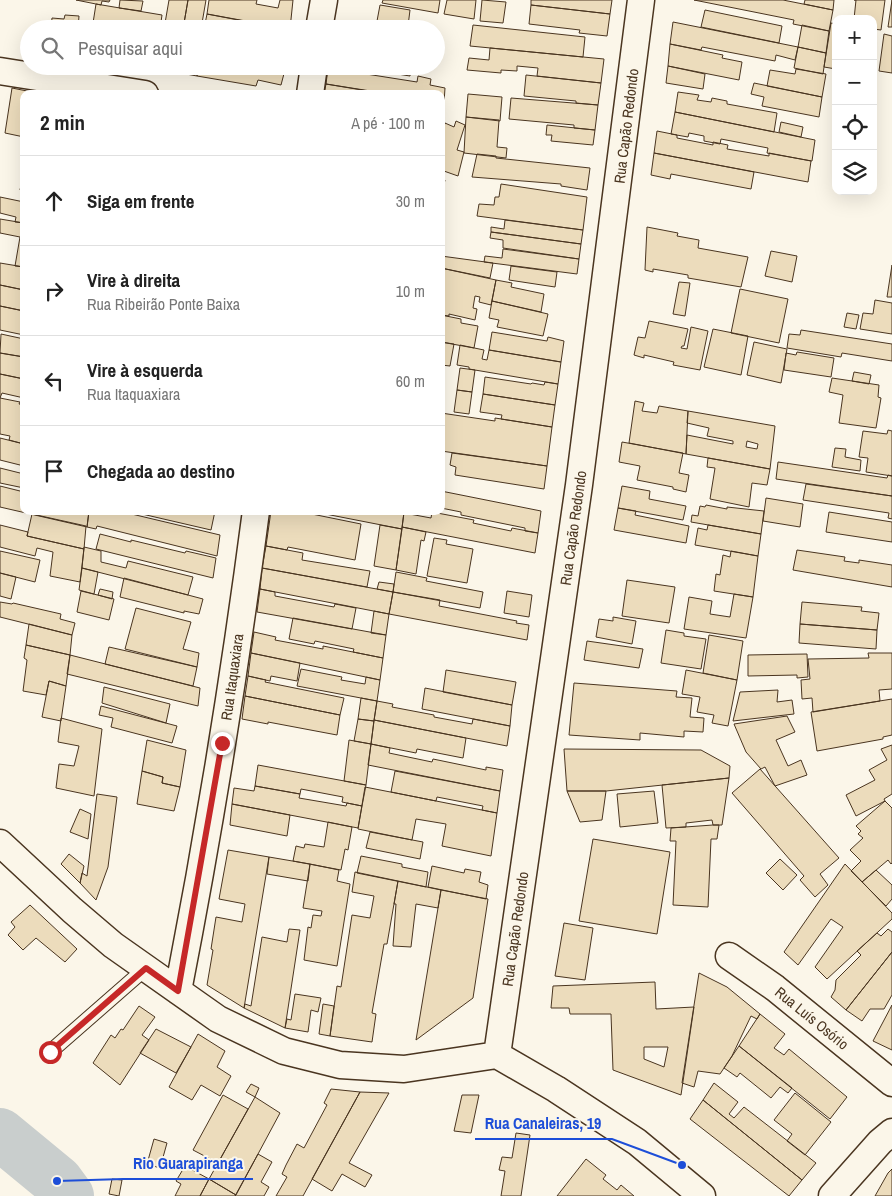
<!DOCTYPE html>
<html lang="pt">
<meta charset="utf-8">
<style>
body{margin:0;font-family:"Archivo Narrow",sans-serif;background:#f6f6f6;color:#222}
.controls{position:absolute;right:15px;top:15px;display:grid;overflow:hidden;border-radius:10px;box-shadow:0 5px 20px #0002}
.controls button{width:45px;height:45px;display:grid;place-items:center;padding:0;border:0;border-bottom:1px solid #e0e0e0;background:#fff;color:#222;font:25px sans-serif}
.stop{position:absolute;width:15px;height:15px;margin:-11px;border:4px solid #c62828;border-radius:50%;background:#fff}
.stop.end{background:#c62828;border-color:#fff;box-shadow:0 1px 5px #0008}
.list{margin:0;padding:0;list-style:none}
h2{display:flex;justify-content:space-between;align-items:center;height:65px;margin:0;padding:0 20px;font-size:21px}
h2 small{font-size:16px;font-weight:400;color:#767676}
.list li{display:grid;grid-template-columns:32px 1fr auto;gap:15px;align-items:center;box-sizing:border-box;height:90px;padding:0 20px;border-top:1px solid #e0e0e0}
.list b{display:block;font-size:19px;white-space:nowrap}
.list p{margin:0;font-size:16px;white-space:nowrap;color:#767676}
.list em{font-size:16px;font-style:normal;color:#767676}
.icon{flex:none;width:28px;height:28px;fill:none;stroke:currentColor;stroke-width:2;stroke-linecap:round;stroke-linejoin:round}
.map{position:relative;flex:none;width:892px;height:1196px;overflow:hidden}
.search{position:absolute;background:#fff;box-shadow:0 5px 20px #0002;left:20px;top:20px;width:425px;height:55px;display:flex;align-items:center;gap:12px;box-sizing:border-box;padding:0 18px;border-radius:28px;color:#767676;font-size:19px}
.panel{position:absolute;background:#fff;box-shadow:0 5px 20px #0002;left:20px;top:90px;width:425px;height:425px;border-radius:10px}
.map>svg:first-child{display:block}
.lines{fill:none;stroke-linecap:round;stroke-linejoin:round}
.river{stroke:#c9cecd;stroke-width:52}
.building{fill:#ecdcbc;stroke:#4a3520;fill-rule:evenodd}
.service-casing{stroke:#4a3520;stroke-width:16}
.minor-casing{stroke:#4a3520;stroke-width:29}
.service{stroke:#fbf6e9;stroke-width:14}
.minor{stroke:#fbf6e9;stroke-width:26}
.route{stroke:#c62828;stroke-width:6}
.labels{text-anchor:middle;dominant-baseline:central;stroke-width:4;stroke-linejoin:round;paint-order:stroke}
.street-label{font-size:15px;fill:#4a3520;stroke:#fbf6e9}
.leader{fill:none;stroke:#1d4ed8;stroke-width:2}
.callout-dot{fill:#1d4ed8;stroke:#fbf6e9;stroke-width:2}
.callout-label{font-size:16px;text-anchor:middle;font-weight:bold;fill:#1d4ed8;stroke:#fbf6e9;stroke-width:4;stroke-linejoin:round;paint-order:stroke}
</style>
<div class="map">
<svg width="892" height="1196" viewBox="0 0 892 1196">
<rect width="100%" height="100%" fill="#fbf6e9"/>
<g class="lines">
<path class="river" d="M 0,1134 L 57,1181 L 68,1196"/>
</g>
<path class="building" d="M 76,0 L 110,0 L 109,2 L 102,1 L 101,5 Z
M 120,0 L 143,1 L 141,11 L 119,8 Z
M 169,0 L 188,0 L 183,29 L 164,29 Z
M 188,0 L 206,0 L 201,29 L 183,29 Z
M 209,0 L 257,0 L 256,4 L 278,8 L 280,0 L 293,0 L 290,29 L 207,14 Z
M 383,0 L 440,0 L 438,13 L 382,3 Z
M 447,0 L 476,0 L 474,19 L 444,14 Z
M 482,0 L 506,2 L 503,23 L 480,21 Z
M 531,0 L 612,0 L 610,14 L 531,5 Z
M 694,0 L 783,0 L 833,10 L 829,31 L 793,24 L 794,20 Z
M 805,0 L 834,0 L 833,10 L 804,4 Z
M 854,0 L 885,0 L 881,30 L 873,29 L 873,19 L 854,19 L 856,0 Z
M 892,0 L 892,27 L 888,27 Z
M 96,4 L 162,15 L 160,29 L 104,29 L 105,25 L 93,23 Z
M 380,5 L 410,10 L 408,26 L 377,21 Z
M 531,5 L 610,14 L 607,36 L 579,33 L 580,30 L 529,24 Z
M 705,10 L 782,26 L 779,43 L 701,27 Z
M 207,14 L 275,27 L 274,29 L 204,29 Z
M 65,15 L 79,16 L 78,29 L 51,29 L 52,18 L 64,19 Z
M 673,22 L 798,47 L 795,60 L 776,55 L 775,61 L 702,47 L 701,50 L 670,44 Z
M 334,23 L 371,29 L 333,29 Z
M 831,23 L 836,24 L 836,69 L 824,67 Z
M 473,25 L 585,37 L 583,57 L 470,46 Z
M 802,25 L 829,31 L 826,53 L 798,47 Z
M 884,34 L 892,36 L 892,73 L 879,71 Z
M 670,44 L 723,55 L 722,58 L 742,62 L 739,80 L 668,66 Z
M 798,47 L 826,53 L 823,74 L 794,68 Z
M 490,48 L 604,59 L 601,83 L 537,76 L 538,68 L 517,66 L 517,71 L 501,70 L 501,73 L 467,70 L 469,58 L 489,60 Z
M 157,66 L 176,66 L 176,69 Z
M 176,66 L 198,66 L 197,76 L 175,72 Z
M 198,66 L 286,66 L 281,85 L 258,80 L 256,86 L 197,76 Z
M 347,66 L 411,66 L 410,76 Z
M 668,66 L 705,74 L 703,89 L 666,83 Z
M 328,68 L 417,82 L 418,76 L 431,79 L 430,85 L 445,88 L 444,103 L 441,103 L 441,94 L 386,94 L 326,84 Z
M 796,69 L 826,74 L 822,97 L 767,86 L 770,70 L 795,74 Z
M 526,75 L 601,83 L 598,105 L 576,103 L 576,101 L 524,96 Z
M 754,83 L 822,97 L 819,117 L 762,106 L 764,97 L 751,94 Z
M 326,84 L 377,92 L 377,94 L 324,94 Z
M 12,88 L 37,93 L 24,94 L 24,137 L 5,133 Z
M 678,92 L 699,95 L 697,100 L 711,102 L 712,98 L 727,101 L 727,104 L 777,113 L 774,132 L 675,112 Z
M 468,94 L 502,97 L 500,121 L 466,117 Z
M 511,98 L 598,105 L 595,130 L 574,128 L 574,125 L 509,119 Z
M 675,112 L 815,140 L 812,161 L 767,153 L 768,148 L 721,139 L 720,144 L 704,141 L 704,136 L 689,133 L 688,137 L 671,134 Z
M 466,117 L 499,120 L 497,147 L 507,148 L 506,158 L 464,153 Z
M 456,121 L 465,125 L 457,150 L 464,152 L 458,176 L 441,170 L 441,136 L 445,123 L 454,127 Z
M 441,122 L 445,123 L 441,136 Z
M 781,122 L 803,127 L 801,137 L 779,132 Z
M 547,125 L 595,130 L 593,145 L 551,141 L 552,135 L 546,135 Z
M 657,131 L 677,135 L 677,138 L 713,145 L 713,142 L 728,145 L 727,149 L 769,156 L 769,153 L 811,161 L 808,182 L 654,153 Z
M 654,153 L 754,172 L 751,189 L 671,174 L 670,179 L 651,175 Z
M 477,154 L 496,156 L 496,158 L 590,168 L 587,190 L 561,186 L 561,184 L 472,177 Z
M 22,180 L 24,180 L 24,191 L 20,190 Z
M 441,180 L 445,180 L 441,197 Z
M 501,184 L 587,197 L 583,230 L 477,216 L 479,204 L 494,205 L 495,197 L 499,197 Z
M 0,197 L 24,202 L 24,223 L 15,222 L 16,217 L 0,213 Z
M 0,219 L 24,223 L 24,267 L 15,266 L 20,237 L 0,233 Z
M 505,220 L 583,230 L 581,244 L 491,232 L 491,227 L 504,229 Z
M 647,227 L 678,233 L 677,236 L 699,240 L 698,248 L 748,257 L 741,287 L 688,278 L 688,275 L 653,269 L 653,272 L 645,270 Z
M 491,232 L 581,244 L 579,259 L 503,248 L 503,240 L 490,238 Z
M 503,249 L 579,259 L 577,274 L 484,262 L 485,256 L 502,258 Z
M 771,251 L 797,256 L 792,282 L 765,276 Z
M 441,256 L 493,263 L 490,278 L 441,268 Z
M 0,263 L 24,267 L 24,290 L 0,285 Z
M 892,265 L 892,297 L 887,297 Z
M 511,266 L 557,272 L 555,287 L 509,280 Z
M 441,268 L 496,280 L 491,305 L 479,302 L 480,297 L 475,296 L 473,308 L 477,309 L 475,320 L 449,314 L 449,316 L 441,315 Z
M 496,280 L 512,283 L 511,287 L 544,294 L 541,312 L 492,301 Z
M 679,282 L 690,283 L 685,316 L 673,314 Z
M 0,285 L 24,290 L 24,311 L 0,306 Z
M 740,289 L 788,299 L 779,343 L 731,333 Z
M 875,300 L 892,303 L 892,334 L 860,329 L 863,313 L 873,314 Z
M 492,301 L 548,314 L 543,336 L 497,327 L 499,320 L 489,318 Z
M 0,306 L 24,311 L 24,335 L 0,330 Z
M 847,313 L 859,315 L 856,329 L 844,327 Z
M 441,315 L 461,319 L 461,323 L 478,326 L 474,348 L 441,342 Z
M 649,321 L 688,329 L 684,346 L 682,346 L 681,348 L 687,349 L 691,327 L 708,331 L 700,370 L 673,365 L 674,362 L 644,355 L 644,358 L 634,355 L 638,337 L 645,338 Z
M 713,329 L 748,336 L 741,375 L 704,367 Z
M 801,330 L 892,344 L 892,361 L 842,353 L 841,357 L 787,348 L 789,334 L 800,335 Z
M 492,332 L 547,341 L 548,337 L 564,341 L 561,362 L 489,350 Z
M 1,334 L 24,339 L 24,357 L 0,353 Z
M 441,342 L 454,344 L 450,366 L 441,365 Z
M 754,342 L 787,349 L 781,383 L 747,375 Z
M 460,345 L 484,350 L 482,359 L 487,360 L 489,350 L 561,362 L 558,384 L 469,369 L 469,367 L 457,365 Z
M 797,352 L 834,358 L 831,377 L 784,370 L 786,353 L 796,355 Z
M 0,353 L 24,357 L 24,379 L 0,374 Z
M 460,368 L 475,370 L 472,392 L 457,390 Z
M 854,372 L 871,375 L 869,384 L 852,381 Z
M 0,374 L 24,379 L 24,398 L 2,393 L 0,398 Z
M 485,377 L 531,384 L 532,383 L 544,385 L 545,382 L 558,384 L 555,405 L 483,394 Z
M 832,378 L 879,385 L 878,397 L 881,398 L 876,428 L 839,423 L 843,395 L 829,392 Z
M 457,390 L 472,392 L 469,414 L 454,412 Z
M 483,394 L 555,405 L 552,427 L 501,419 L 502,415 L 480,412 Z
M 0,398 L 20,402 L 19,404 L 24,405 L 24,444 L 9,440 L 10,436 L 0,434 Z
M 635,401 L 644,403 L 642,411 L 657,413 L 659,406 L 688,411 L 686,454 L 629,443 Z
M 688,411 L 775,426 L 770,469 L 686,454 L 687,435 L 733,444 L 733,441 L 707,436 L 709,428 L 687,423 ZM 747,441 L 758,444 L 757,449 L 746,447 Z
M 441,413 L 495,421 L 495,418 L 552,427 L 547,466 L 441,451 Z
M 888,430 L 892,431 L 892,476 L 866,472 L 868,458 L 859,457 L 863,431 L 887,434 Z
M 0,438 L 24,444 L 24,466 L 0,460 Z
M 622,442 L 683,453 L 679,473 L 689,475 L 686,492 L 673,489 L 673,487 L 637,480 L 640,466 L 619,462 Z
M 835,448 L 846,449 L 845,457 L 861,460 L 860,471 L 832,467 Z
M 452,453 L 547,466 L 544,489 L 455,475 L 456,467 L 450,465 Z
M 708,458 L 770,469 L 767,485 L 752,483 L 749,507 L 710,499 L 715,468 L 707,467 Z
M 778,462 L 887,478 L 888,475 L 892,476 L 892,496 L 776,479 Z
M 0,468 L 24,474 L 24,488 L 0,483 Z
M 806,484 L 892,496 L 892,519 L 888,518 L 889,513 L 803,500 Z
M 0,486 L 24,492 L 24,511 L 89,511 L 87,527 L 0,507 Z
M 622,486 L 650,491 L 649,499 L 686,506 L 683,520 L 618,508 Z
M 441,491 L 541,511 L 538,533 L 525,531 L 525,528 L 461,515 L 461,512 L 441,508 Z
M 766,498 L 803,504 L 800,527 L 763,521 Z
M 706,505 L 727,509 L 727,507 L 764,511 L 761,534 L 691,522 L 692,515 L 698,516 L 700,506 L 705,507 Z
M 618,508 L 636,511 L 635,515 L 689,526 L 686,543 L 614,530 Z
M 89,511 L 119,511 L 220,535 L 217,556 L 97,526 L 96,529 L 87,527 Z
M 129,511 L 215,511 L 211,530 Z
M 271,511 L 297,511 L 361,524 L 355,560 L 288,547 L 287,550 L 266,546 Z
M 310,511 L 404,511 L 402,529 Z
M 432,512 L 474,520 L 473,523 L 511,531 L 512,528 L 538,533 L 535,553 L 402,527 L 404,513 L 431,518 Z
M 829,512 L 892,522 L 892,542 L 826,532 Z
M 32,514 L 86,526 L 84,549 L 27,536 Z
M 0,525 L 28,532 L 27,536 L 84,549 L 80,582 L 50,576 L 53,552 L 37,548 L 35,556 L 0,547 Z
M 380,525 L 402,529 L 396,570 L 374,566 Z
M 708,525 L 761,534 L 758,556 L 695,545 L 698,528 L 707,530 Z
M 402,527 L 426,532 L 424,541 L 421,540 L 416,574 L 396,570 Z
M 100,534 L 131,542 L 131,540 L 185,553 L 186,551 L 216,558 L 213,578 L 96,549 Z
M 434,538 L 447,540 L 446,544 L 473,549 L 467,583 L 427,576 Z
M 266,546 L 303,553 L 302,560 L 370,571 L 367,587 L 262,568 Z
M 84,547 L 101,551 L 101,562 L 126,568 L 128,561 L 193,577 L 188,595 L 82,568 Z
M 797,550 L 845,557 L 844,561 L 859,563 L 859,560 L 892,565 L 892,587 L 793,570 Z
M 0,551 L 40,560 L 35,582 L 0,573 Z
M 731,551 L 758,556 L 753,597 L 714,591 L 716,574 L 720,575 L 723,555 L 730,557 Z
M 82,568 L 98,572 L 94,594 L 79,590 Z
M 262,568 L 393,592 L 389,614 L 260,589 Z
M 396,572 L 427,578 L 426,581 L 483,592 L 480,608 L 393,592 Z
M 0,573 L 16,577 L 11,599 L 0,596 Z
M 124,578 L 203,599 L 199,614 L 184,611 L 184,613 L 120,597 Z
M 627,580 L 675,587 L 669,623 L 622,616 Z
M 379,582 L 394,584 L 393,592 L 377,589 Z
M 100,589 L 113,592 L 112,599 L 98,595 Z
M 260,589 L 275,592 L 275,596 L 334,607 L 335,604 L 356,608 L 352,629 L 257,612 Z
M 81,591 L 114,599 L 109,620 L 77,612 Z
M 507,591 L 532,595 L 529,617 L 504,613 Z
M 393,592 L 440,600 L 439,606 L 517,621 L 516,623 L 529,625 L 527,640 L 389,614 Z
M 734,594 L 753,597 L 746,638 L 684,629 L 689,597 L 712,601 L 710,614 L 730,617 Z
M 0,602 L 12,604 L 13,603 L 61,614 L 60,619 L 75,623 L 72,635 L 0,617 Z
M 802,602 L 862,607 L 861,611 L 879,613 L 877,630 L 800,624 Z
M 136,608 L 191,622 L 183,649 L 199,653 L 197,667 L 125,649 Z
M 374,611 L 389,614 L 386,635 L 371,633 Z
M 613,617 L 636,621 L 632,644 L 596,637 L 599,619 L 613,621 Z
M 293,618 L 386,635 L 383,658 L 353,652 L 354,649 L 315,641 L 314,644 L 289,639 Z
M 29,624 L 72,635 L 70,655 L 26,645 Z
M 800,624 L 877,630 L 876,649 L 799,643 Z
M 666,630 L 684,633 L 684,636 L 706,639 L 701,669 L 661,663 Z
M 254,632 L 276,637 L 275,640 L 323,649 L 323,646 L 383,658 L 380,680 L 251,653 Z
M 709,635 L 743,641 L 737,680 L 703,673 Z
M 587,641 L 643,649 L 639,668 L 584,660 Z
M 26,645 L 70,655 L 66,686 L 49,681 L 46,695 L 23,691 L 27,660 L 24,658 Z
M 109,647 L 197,667 L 193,686 L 105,664 Z
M 251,653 L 300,663 L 297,681 L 271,676 L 270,681 L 248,676 Z
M 868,653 L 892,653 L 892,689 L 879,690 L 880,701 L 813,712 L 812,698 L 802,699 L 801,680 L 810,679 L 808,659 L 869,658 Z
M 807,654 L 808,677 L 797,678 L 797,675 L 748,676 L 748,655 Z
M 70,655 L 200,688 L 198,706 L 67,674 Z
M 301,669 L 342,677 L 341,680 L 365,684 L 366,677 L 380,680 L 377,701 L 297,686 Z
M 446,670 L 516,682 L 512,705 L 443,692 Z
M 686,670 L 737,680 L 728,726 L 712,723 L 714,715 L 697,712 L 700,697 L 682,694 Z
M 248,676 L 266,680 L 265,682 L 344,698 L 340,715 L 245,696 Z
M 49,681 L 66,686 L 61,721 L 42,717 Z
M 574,683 L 677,691 L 676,697 L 692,698 L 690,717 L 704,718 L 703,732 L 684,731 L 684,737 L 640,733 L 640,740 L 569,735 Z
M 104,687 L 170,704 L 166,723 L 102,703 Z
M 425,688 L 512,705 L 510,726 L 422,709 Z
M 778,690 L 777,702 L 792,700 L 794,714 L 733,721 L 740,692 Z
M 245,696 L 340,715 L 337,735 L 268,722 L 268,724 L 242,719 Z
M 361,698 L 377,701 L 374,721 L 358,719 Z
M 892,699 L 892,735 L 883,737 L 883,739 L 817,751 L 811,712 Z
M 377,701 L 393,704 L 392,707 L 434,715 L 434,717 L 472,724 L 473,719 L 510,726 L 507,746 L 374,720 Z
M 101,706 L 177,726 L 172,743 L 111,727 L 113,718 L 99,715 Z
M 787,716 L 795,732 L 776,740 L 788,766 L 801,760 L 807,775 L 775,786 L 765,767 L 761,769 L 746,752 L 734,724 Z
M 61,718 L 102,729 L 94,796 L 56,788 L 59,764 L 74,766 L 79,746 L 58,742 Z
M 358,719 L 374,721 L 371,744 L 354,741 Z
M 374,720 L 466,738 L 463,758 L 417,749 L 416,753 L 371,744 Z
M 147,740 L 186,750 L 180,787 L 162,783 L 163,777 L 142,771 Z
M 349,740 L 371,744 L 366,785 L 344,781 Z
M 371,744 L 390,748 L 389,753 L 432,762 L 433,759 L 486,770 L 486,767 L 503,770 L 500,791 L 368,765 Z
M 892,745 L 892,794 L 884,799 L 885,801 L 856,816 L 846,795 L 875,780 L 869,770 L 887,760 L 881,749 Z
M 564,749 L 701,750 L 730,766 L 729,778 L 606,791 L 567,791 Z
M 258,765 L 366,785 L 362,806 L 342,802 L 343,797 L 301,789 L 300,794 L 255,786 Z
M 760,769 L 839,858 L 820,874 L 828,885 L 815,897 L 800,880 L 804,876 L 732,793 Z
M 142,771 L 163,777 L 162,783 L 180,787 L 174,811 L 137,804 Z
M 395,771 L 500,791 L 497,813 L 482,810 L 483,806 L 437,797 L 436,801 L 391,792 Z
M 729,778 L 722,825 L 713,825 L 712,820 L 686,823 L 686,827 L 666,828 L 662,785 Z
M 255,786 L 300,794 L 299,798 L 346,806 L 347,803 L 362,806 L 358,828 L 232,804 L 234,788 L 254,791 Z
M 365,787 L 497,813 L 491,856 L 442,846 L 446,824 L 416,819 L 412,840 L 358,829 Z
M 567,791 L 606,791 L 602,820 L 580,822 Z
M 654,791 L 658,823 L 620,827 L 617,794 Z
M 97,794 L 117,797 L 108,867 L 96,900 L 80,883 L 82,873 L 87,876 Z
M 885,801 L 892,808 L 892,863 L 891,864 L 888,860 L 862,882 L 851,871 L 861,861 L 850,850 L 863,838 L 858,834 L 861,831 L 856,826 Z
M 232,804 L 290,815 L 287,836 L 230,825 Z
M 80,809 L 91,814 L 88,839 L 70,832 Z
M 328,822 L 352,827 L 348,850 L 345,849 L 341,870 L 293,861 L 296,846 L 304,848 L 305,844 L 324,847 Z
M 713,825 L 719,825 L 717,839 L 711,839 L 708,907 L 673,905 L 676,841 L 670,841 L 671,828 Z
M 370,832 L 423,842 L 420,859 L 366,848 Z
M 593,839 L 670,852 L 657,934 L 579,921 Z
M 228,850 L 269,857 L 244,1008 L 207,985 L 213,950 L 211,949 L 216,917 L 242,922 L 245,904 L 219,899 Z
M 69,854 L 84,866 L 80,883 L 61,864 Z
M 361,856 L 402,864 L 402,867 L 428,872 L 426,887 L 357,873 Z
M 269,857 L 310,864 L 308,881 L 267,874 Z
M 780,859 L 797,875 L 783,890 L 766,873 Z
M 310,864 L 339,870 L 337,881 L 350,884 L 337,966 L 304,960 L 308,927 L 311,928 L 313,915 L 321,916 L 322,911 L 303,908 Z
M 845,864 L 892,913 L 892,919 L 827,979 L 815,967 L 843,927 L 831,919 L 798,965 L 784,952 Z
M 432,866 L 464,873 L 465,869 L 481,872 L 479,882 L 488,885 L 486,899 L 428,887 Z
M 876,870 L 892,885 L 892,899 L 886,906 L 862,882 Z
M 355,872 L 398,881 L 387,944 L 384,944 L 372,1013 L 376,1014 L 372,1042 L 330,1036 L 337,986 L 341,987 L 352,915 L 370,918 L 374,896 L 352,892 Z
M 398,881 L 441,890 L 438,908 L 416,904 L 411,947 L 393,946 L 396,904 L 394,904 Z
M 441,890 L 488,899 L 473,998 L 416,1040 Z
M 30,905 L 77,949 L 65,962 L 36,938 L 23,950 L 8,935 L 15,927 L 11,922 Z
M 564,923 L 593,928 L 585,980 L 555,976 Z
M 289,929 L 300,930 L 285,1028 L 244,1008 L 245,1004 L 251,1006 L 262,937 L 287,942 Z
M 888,929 L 892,932 L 892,952 L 846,1010 L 831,997 L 835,990 L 836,980 L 861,955 L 857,951 L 877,933 L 881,936 Z
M 892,952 L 892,995 L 884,1009 L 870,1009 L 862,1021 L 846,1010 Z
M 699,973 L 727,987 L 760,1014 L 757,1019 L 751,1016 L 732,1056 L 720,1074 L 698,1071 L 694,1087 L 682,1083 Z
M 655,982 L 656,1009 L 694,1007 L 681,1095 L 613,1070 L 611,1014 L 570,1014 L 569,1008 L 551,1008 L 553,986 ZM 644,1047 L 668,1047 L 664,1067 L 644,1059 Z
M 295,994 L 321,998 L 318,1012 L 311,1010 L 308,1032 L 285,1028 L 287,1019 L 291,1020 Z
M 323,1004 L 334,1006 L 330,1036 L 319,1034 Z
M 892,1005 L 892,1050 L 873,1041 Z
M 139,1006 L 155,1017 L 142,1035 L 149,1040 L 120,1085 L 93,1063 L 111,1035 L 115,1038 L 121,1029 L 123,1030 Z
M 760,1014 L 785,1034 L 774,1048 L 784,1055 L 789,1049 L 847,1097 L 830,1119 L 739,1046 Z
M 156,1029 L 191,1047 L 176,1073 L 140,1053 Z
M 198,1034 L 225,1051 L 217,1067 L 231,1076 L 220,1096 L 201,1085 L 192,1100 L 169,1087 Z
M 739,1046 L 792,1088 L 788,1093 L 780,1087 L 771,1098 L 740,1073 L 737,1077 L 724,1068 Z
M 714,1083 L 738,1102 L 729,1114 L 734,1118 L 744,1107 L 816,1163 L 802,1180 L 703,1100 Z
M 251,1084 L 259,1088 L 255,1097 L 246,1092 Z
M 331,1089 L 360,1092 L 303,1196 L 276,1196 L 287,1177 L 282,1174 L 286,1165 L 297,1144 L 304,1148 L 327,1105 L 324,1103 Z
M 360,1092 L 389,1093 L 349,1163 L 372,1175 L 365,1187 L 342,1174 L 332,1191 L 312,1179 Z
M 795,1093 L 831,1122 L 805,1155 L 787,1141 L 792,1134 L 774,1120 Z
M 223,1095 L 248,1109 L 218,1163 L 193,1150 Z
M 462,1095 L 479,1095 L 471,1133 L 454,1131 Z
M 255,1097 L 280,1113 L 236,1195 L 209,1179 Z
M 703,1100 L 802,1180 L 789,1196 L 690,1119 Z
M 516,1133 L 530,1135 L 521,1196 L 501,1196 L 505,1171 L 499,1170 L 502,1157 L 512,1158 Z
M 154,1139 L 167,1143 L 160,1168 L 147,1164 Z
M 258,1154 L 272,1162 L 261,1182 L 269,1187 L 264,1196 L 235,1196 Z
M 586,1159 L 606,1175 L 603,1179 L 617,1190 L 621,1185 L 634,1196 L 557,1196 Z
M 185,1166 L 209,1179 L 200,1196 L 175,1196 L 181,1184 L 176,1181 Z
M 892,1169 L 892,1196 L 875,1196 L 888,1173 Z
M 112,1179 L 122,1180 L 119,1196 L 109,1194 Z
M 209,1179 L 236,1195 L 235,1196 L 200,1196 Z"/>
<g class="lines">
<g class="service-casing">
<path id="service" d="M 50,1052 L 146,968"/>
</g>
<g class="minor-casing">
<path id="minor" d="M 319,29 L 324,0
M 0,71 L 145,94
M 310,94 L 314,66
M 0,843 L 72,910 L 113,945 L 218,1019 L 284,1051 L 340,1065 L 404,1069 L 497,1055
M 729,956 L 775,988 L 892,1083
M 178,991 C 209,832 235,672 256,511
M 497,1055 L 579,485 L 641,0
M 497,1055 L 556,1089 L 637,1142 L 702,1196
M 832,1196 L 880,1142 L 892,1132"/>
</g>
<use href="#service" class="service"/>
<use href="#minor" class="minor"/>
</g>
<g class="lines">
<path class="route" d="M 50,1052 L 146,968 L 178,991 L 222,743"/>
</g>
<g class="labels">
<g class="street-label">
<text transform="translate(626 126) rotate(-83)">Rua Capão Redondo</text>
<text transform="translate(573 528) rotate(-82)">Rua Capão Redondo</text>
<text transform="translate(232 677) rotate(-82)">Rua Itaquaxiara</text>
<text transform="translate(515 929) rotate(-82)">Rua Capão Redondo</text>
<text transform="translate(812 1018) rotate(39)">Rua Luís Osório</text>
</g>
</g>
<path class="leader" d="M682 1165L612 1139H475M57 1181L123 1179H253"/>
<g class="callout-dot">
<circle cx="682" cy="1165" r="5"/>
<circle cx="57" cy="1181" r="5"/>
</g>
<g class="callout-label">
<text x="543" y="1129">Rua Canaleiras, 19</text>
<text x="188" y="1169">Rio Guarapiranga</text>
</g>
</svg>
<div class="controls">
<button>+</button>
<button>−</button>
<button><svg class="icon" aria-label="locate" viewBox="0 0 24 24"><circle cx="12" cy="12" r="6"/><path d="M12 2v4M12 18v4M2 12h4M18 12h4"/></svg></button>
<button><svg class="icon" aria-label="layers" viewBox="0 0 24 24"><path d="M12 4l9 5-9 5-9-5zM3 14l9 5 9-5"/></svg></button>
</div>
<div class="stop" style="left:50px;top:1052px"></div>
<div class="stop end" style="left:222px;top:743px"></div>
<div class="search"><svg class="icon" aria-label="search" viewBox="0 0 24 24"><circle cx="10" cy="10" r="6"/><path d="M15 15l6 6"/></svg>Pesquisar aqui</div>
<section class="panel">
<h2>2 min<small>A pé · 100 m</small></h2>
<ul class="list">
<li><svg class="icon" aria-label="ahead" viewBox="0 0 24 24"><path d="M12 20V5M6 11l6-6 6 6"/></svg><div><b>Siga em frente</b></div><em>30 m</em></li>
<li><svg class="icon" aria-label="right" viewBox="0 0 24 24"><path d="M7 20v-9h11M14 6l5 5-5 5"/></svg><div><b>Vire à direita</b><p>Rua Ribeirão Ponte Baixa</p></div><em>10 m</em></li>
<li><svg class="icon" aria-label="left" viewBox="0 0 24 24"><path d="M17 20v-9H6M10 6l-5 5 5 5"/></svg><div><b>Vire à esquerda</b><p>Rua Itaquaxiara</p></div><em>60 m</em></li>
<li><svg class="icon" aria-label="arrive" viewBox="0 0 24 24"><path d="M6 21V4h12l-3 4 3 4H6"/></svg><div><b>Chegada ao destino</b></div></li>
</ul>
</section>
</div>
